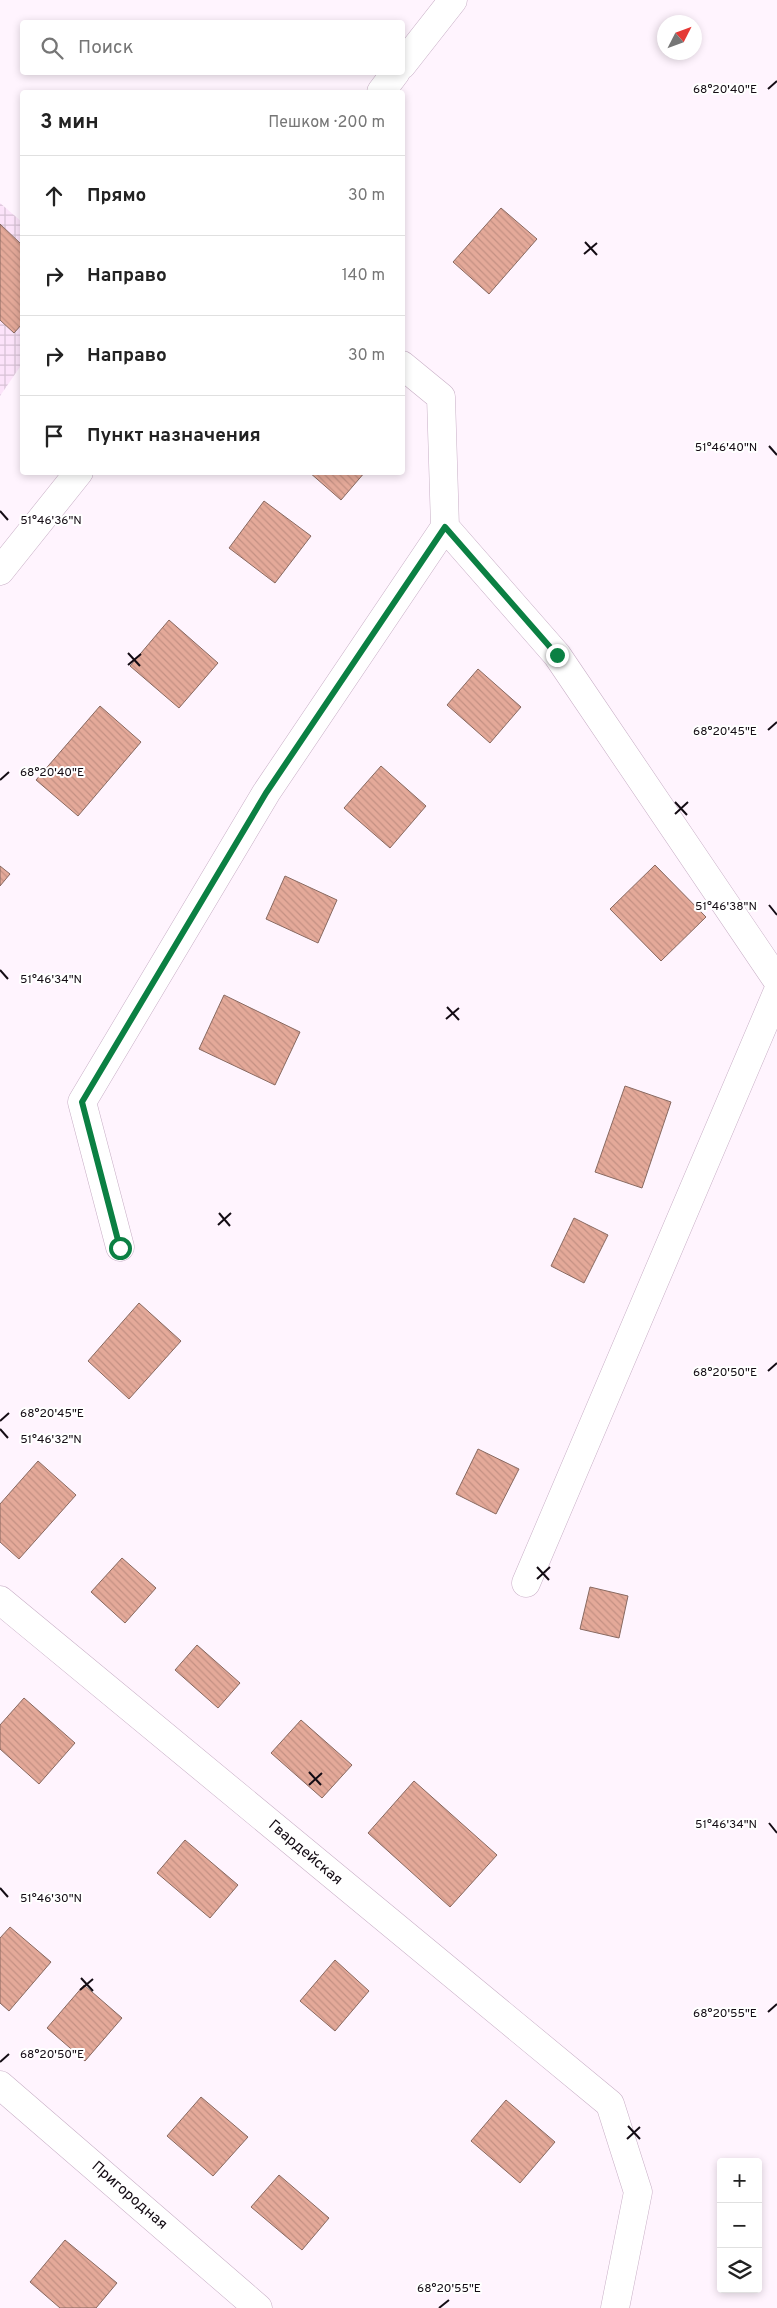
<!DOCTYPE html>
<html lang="ru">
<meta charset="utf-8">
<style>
body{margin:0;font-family:Overpass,sans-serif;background:#f2f2f2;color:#222}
.controls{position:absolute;right:15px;bottom:15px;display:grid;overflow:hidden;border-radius:5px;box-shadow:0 2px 8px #0003}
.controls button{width:45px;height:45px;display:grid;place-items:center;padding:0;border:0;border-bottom:1px solid #e0e0e0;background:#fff;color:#222;font:25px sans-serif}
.compass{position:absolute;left:657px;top:15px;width:45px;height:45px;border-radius:50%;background:#fff;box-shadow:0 2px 8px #0003;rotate:48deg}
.stop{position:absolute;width:15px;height:15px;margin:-11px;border:4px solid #0b8043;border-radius:50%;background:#fff}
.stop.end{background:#0b8043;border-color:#fff;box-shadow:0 1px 5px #0008}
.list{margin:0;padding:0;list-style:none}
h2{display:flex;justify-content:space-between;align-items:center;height:65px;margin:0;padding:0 20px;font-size:21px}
h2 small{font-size:16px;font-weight:400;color:#767676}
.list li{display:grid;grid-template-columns:32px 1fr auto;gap:15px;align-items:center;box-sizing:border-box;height:80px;padding:0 20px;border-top:1px solid #e0e0e0}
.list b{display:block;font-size:19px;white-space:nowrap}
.list em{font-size:16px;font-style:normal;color:#767676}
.icon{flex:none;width:28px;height:28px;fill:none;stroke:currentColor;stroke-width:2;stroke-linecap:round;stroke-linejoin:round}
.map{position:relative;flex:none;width:777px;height:2308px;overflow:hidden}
.search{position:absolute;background:#fff;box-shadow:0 2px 8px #0003;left:20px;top:20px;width:385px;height:55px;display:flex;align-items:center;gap:12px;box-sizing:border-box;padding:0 18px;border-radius:5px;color:#767676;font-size:19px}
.panel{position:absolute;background:#fff;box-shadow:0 2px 8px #0003;left:20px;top:90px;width:385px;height:385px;border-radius:5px}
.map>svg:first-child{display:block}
.industrial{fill:url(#industrial-grid)}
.building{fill:url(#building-back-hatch);stroke:#886960}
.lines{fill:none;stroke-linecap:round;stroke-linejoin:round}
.minor-casing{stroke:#c8afc6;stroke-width:29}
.minor{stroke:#fff;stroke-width:28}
.route{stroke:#0b8043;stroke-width:6}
.ticks{fill:none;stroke:#140c14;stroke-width:2}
.labels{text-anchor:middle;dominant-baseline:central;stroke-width:4;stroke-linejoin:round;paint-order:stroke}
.street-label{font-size:15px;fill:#140c14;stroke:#fff}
.ticks-label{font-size:12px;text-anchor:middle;fill:#140c14;stroke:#fff;stroke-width:4;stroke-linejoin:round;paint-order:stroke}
</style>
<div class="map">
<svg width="777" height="2308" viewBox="0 0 777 2308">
<defs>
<pattern id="industrial-grid" width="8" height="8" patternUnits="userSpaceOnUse" patternTransform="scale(1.25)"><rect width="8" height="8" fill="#fce3fa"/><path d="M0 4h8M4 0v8" fill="none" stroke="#d7c2d5"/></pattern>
<pattern id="building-back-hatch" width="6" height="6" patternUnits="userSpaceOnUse" patternTransform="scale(1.25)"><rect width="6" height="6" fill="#e4a999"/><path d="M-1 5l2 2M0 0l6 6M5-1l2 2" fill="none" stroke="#c39083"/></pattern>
</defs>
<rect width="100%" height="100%" fill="#fff4fe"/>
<path class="industrial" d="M 0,203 L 22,222 L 22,364 L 0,396 Z"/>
<path class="building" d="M 501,208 L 537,239 L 489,294 L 453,262 Z
M 0,224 L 22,245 L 22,324 L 14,333 L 0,320 Z
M 309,472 L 365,472 L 341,500 Z
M 264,501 L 311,536 L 275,583 L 229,548 Z
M 169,620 L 218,663 L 179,708 L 130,666 Z
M 478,669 L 521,707 L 490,743 L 447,705 Z
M 100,706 L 141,742 L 78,816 L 36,780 Z
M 381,766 L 426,806 L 390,848 L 344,808 Z
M 655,865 L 706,917 L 661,961 L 610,909 Z
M 0,866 L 10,874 L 0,886 Z
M 285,876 L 337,900 L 318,943 L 266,919 Z
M 224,995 L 300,1032 L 275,1085 L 199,1049 Z
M 625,1086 L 671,1102 L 642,1188 L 595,1172 Z
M 574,1218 L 608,1235 L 584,1283 L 551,1266 Z
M 139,1303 L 181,1341 L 129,1399 L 88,1361 Z
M 478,1449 L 519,1469 L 496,1514 L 456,1494 Z
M 38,1461 L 76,1495 L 19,1559 L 0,1542 L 0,1504 Z
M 122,1558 L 156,1588 L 125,1623 L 91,1592 Z
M 590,1587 L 628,1596 L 619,1638 L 580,1629 Z
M 197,1645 L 240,1683 L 218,1708 L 175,1670 Z
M 24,1698 L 75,1743 L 39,1784 L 0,1749 L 0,1725 Z
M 301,1720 L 352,1765 L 322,1798 L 271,1753 Z
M 414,1781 L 497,1855 L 450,1907 L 368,1833 Z
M 185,1840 L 238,1885 L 210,1918 L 157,1873 Z
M 10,1927 L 51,1962 L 9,2011 L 0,2003 L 0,1938 Z
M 335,1960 L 369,1991 L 335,2031 L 300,2001 Z
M 84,1985 L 122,2018 L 85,2061 L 47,2028 Z
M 201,2097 L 248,2137 L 213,2176 L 167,2136 Z
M 506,2100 L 555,2142 L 520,2183 L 471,2141 Z
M 279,2175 L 329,2218 L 302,2250 L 251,2207 Z
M 65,2240 L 117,2283 L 96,2308 L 60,2308 L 30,2282 Z"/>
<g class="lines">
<g class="minor-casing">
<path id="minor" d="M 402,65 L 453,0
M 381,92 L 396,72
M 445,527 L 557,655 L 777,980
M 0,571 L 79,472
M 120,1247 L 82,1102 L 266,793 L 445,527 L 441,397 L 402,365
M 526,1583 L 777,993
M 0,1600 L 610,2104 L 638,2192 L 615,2308
M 0,2085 L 258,2308"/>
</g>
<use href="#minor" class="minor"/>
</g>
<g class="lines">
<path class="route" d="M 120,1248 L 82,1102 L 266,793 L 445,527 L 557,655"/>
</g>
<path class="ticks" d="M 768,89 L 777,81M 585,242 L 597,255M 584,254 L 597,243M 769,446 L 777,455M 0,511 L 8,520M 128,653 L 140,666M 128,665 L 141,654M 768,730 L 777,722M 0,780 L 9,772M 675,802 L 687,815M 675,814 L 688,802M 769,905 L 777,915M 0,970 L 8,979M 447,1007 L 459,1020M 446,1019 L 459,1008M 219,1213 L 230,1226M 218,1225 L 231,1213M 768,1371 L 777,1363M 0,1421 L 9,1413M 0,1429 L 8,1438M 537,1567 L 549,1580M 537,1579 L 550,1567M 309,1772 L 321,1785M 309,1785 L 322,1773M 769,1823 L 777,1833M 0,1888 L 8,1897M 81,1978 L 93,1991M 80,1990 L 93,1979M 768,2012 L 777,2004M 0,2062 L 9,2054M 628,2126 L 640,2139M 627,2139 L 640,2127M 439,2308 L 449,2300"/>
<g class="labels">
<g class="street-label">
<text transform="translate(305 1853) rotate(40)">Гвардейская</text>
<text transform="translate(129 2196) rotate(41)">Пригородная</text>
</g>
</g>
<g class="ticks-label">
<text x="725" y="93">68°20'40"E</text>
<text x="726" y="451">51°46'40"N</text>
<text x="51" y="524">51°46'36"N</text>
<text x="725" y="735">68°20'45"E</text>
<text x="52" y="776">68°20'40"E</text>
<text x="726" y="910">51°46'38"N</text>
<text x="51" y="983">51°46'34"N</text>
<text x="725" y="1376">68°20'50"E</text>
<text x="52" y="1417">68°20'45"E</text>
<text x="51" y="1443">51°46'32"N</text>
<text x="726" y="1828">51°46'34"N</text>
<text x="51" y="1902">51°46'30"N</text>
<text x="725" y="2017">68°20'55"E</text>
<text x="52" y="2058">68°20'50"E</text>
<text x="449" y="2292">68°20'55"E</text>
</g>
</svg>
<div class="controls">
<button>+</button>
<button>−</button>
<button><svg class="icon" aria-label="layers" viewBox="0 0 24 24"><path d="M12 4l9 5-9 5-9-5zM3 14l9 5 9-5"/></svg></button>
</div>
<svg class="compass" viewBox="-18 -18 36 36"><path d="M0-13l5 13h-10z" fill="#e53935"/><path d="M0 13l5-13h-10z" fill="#767676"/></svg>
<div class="stop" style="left:120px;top:1248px"></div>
<div class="stop end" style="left:557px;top:655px"></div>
<div class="search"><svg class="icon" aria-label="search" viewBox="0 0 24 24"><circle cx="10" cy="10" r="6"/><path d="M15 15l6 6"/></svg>Поиск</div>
<section class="panel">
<h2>3 мин<small>Пешком · 200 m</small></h2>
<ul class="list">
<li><svg class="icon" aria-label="ahead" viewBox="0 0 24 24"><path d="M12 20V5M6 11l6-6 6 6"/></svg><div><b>Прямо</b></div><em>30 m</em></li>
<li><svg class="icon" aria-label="right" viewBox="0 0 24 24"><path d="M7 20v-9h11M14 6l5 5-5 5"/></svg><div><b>Направо</b></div><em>140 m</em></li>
<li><svg class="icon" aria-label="right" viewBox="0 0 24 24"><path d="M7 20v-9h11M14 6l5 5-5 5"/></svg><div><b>Направо</b></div><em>30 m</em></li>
<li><svg class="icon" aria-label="arrive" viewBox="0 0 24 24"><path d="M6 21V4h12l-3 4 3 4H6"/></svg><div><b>Пункт назначения</b></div></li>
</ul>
</section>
</div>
